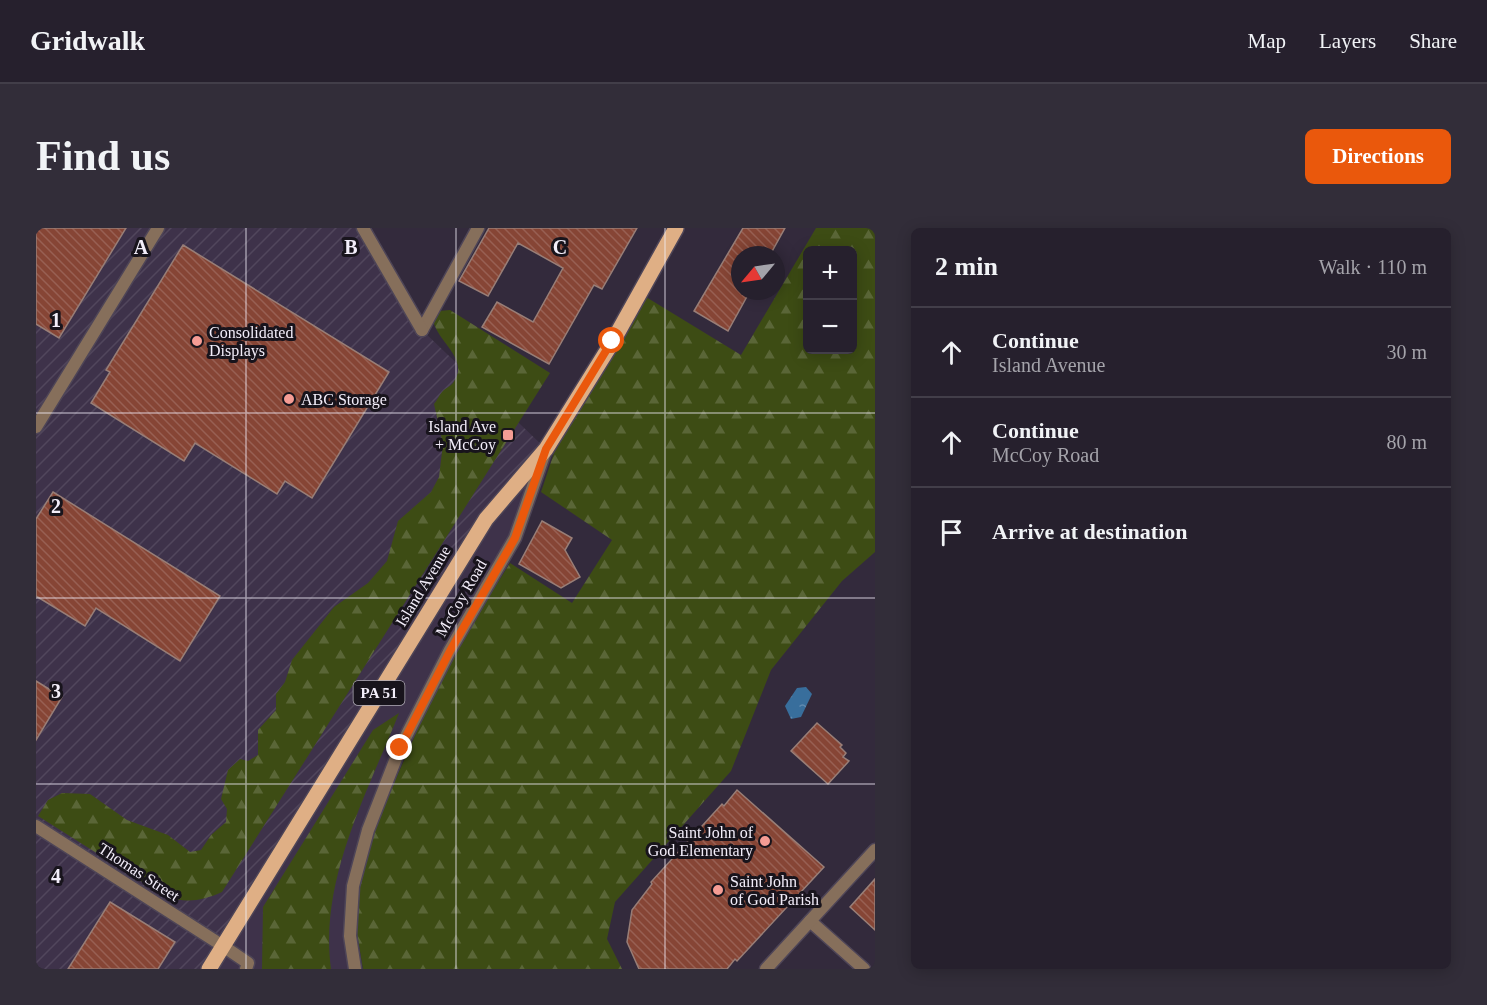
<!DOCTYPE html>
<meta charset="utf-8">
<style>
body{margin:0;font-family:Georgia,serif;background:#322d39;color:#f1f3f6}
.controls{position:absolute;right:18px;top:18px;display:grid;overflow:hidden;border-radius:9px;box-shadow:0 3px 15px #0003}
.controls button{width:54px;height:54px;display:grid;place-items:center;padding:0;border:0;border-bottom:2px solid #423e49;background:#26202d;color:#f1f3f6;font:30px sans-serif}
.compass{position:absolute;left:695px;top:18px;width:54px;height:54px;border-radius:50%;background:#26202d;box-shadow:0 3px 15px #0003;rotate:241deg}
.stop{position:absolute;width:18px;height:18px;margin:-14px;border:4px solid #ea580c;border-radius:50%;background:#fff}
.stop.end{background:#ea580c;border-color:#fff;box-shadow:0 2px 6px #0008}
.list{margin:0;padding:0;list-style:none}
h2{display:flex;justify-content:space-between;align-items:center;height:78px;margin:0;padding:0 24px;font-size:26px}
h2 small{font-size:20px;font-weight:400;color:#a4a3aa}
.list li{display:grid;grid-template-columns:39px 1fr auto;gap:18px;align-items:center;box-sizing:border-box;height:90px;padding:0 24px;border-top:2px solid #423e49}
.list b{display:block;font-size:22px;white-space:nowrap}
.list p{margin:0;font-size:20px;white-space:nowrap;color:#a4a3aa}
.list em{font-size:20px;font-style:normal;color:#a4a3aa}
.icon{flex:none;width:33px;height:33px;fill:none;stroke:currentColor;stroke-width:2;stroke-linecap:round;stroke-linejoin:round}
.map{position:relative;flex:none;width:839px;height:741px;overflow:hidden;border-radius:9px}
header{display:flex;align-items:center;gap:36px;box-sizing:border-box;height:84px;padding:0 30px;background:#26202d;border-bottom:2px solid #423e49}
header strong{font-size:28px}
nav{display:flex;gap:33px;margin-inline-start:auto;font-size:21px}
.intro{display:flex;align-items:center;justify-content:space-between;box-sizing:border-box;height:144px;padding:0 36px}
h1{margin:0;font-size:42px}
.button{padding:15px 27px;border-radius:9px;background:#ea580c;color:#fff;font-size:21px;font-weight:700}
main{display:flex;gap:36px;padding:0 36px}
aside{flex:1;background:#26202d;border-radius:9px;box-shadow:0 3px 15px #0003}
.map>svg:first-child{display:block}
.built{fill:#3e324a}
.industrial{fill:url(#industrial-furrows)}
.forest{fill:url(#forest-firs);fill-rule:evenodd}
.water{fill:url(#water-ripples)}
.building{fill:url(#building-back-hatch);stroke:#987e77;stroke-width:1.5}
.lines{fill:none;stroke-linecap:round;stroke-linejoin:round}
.service-casing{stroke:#4e4557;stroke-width:15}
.minor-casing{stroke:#4e4557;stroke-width:15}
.tertiary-casing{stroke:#4e4557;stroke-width:15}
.primary-casing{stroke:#4e4557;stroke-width:18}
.service{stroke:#866f5b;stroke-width:12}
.minor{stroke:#866f5b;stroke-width:12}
.tertiary{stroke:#866f5b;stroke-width:12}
.primary{stroke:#dfaf85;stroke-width:15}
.route{stroke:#ea580c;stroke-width:8}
.grid{fill:none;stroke:#f3eefa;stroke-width:1.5;stroke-opacity:0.55}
.poi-dot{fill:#f59c94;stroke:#18141c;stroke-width:2}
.labels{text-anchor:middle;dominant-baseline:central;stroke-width:6;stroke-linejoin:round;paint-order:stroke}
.shield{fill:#18141c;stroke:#b1adb7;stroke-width:1.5}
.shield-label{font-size:15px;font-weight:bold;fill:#f3eefa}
.poi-label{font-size:16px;fill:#f3eefa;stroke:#18141c;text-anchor:start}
.street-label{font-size:16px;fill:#f3eefa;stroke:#18141c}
.grid-label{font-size:20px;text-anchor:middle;font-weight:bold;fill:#f3eefa;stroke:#18141c;stroke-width:6;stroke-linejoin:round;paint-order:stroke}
</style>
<header>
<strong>Gridwalk</strong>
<nav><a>Map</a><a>Layers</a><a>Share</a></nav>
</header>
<div class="intro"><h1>Find us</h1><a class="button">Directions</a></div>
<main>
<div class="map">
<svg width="839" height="741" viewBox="0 0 839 741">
<defs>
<pattern id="industrial-furrows" width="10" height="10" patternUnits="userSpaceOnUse" patternTransform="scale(1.5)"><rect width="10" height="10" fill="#3e324a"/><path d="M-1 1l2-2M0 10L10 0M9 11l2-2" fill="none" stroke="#51465c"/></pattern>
<pattern id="forest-firs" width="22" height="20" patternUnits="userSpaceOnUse" patternTransform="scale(1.5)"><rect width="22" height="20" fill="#3d4c14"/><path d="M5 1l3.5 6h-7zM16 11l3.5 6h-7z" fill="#5a6637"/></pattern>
<pattern id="water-ripples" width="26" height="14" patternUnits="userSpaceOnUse" patternTransform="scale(1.5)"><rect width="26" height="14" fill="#386e9c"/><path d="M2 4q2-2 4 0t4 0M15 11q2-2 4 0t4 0" fill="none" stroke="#5f8ab0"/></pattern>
<pattern id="building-back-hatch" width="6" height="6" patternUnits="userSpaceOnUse" patternTransform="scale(1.5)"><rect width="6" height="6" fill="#864535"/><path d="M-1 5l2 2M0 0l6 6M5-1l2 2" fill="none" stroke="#986053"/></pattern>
</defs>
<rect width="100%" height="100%" fill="#332a3c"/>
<path class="built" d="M 510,221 L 479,310 L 364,520 L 317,658 L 319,741 L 173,741 L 408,358 Z"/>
<path class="industrial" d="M 0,0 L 327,0 L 386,102 L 510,221 L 450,291 L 173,741 L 0,741 Z"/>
<path class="forest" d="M 780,0 L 839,0 L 839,324 L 806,353 L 735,442 L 695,543 L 579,674 L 571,711 L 586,741 L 327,741 L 317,681 L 340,596 L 388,487 L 435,397 L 474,335 L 536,375 L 576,312 L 505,264 L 518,225 L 610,69 L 705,127 ZM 772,22 L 816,22 L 816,122 L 772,122 Z
M 414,82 L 514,145 L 186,664 C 166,673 151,675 130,669 L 2,588 L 12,572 L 26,565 L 54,566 L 91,592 L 132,607 L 154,624 L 165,622 L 175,607 L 190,594 L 191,581 L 185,571 L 192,542 L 204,531 L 212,533 L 222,527 L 222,502 L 240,482 L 240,466 L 249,454 L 256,432 L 298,379 L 332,355 L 351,333 L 362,293 L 395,264 L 403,249 L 407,216 L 398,176 C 401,173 403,167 406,164 C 409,160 414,159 417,155 C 435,130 400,114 397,91 L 403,83 Z
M 363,485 C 331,566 283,652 295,741 L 226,741 L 227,679 L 337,502 Z"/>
<path class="water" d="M 770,459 L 776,466 L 765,489 L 755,491 L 749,478 L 761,460 Z"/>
<path class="building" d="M 0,0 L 90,0 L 23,110 L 0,96 Z
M 453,0 L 601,0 L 566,61 L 558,57 L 513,136 L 446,99 L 461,74 L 497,94 L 527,40 L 482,15 L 452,68 L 423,53 Z
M 707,0 L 749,0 L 734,27 L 704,27 L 704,63 L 714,63 L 692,103 L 658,83 Z
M 147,17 L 353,144 L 276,270 L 249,253 L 241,266 L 159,215 L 148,233 L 55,175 L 74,144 L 70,142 Z
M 17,264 L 184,368 L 144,433 L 60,380 L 49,398 L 0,368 L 0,291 Z
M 506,293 L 536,310 L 529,322 L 544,349 L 525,360 L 483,336 Z
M 0,453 L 26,469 L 0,512 Z
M 781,495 L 806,517 L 804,519 L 810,525 L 807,529 L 813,533 L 792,556 L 755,523 Z
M 701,562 L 788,639 L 701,733 L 699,731 L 691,741 L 603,741 L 591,714 L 596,682 L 616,656 L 615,654 L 686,576 L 688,578 Z
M 839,651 L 839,702 L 814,679 Z
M 74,674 L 139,714 L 122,741 L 32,741 Z"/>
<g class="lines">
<g class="service-casing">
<path id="service" d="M 386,102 L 442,0
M 774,693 L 828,741
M 187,718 L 212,735 L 210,741"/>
</g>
<g class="minor-casing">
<path id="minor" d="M 327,0 L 386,102
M 0,199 L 122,0
M 0,598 L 187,718
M 730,741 L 839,622"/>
</g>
<g class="tertiary-casing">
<path id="tertiary" d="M 319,741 L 314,708 L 317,658 L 332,602 L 364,520 L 414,422 L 479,310 L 508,227"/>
</g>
<g class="primary-casing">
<path id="primary" d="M 173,741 L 450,291 L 510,221 L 577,113 L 640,0"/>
</g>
<use href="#service" class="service"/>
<use href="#minor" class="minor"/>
<use href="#tertiary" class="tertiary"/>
<use href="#primary" class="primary"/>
</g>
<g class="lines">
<path class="route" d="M 364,520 L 414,423 L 479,310 L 510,221 L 576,113"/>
</g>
<path class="grid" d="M 210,0 L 210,741M 420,0 L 420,741M 629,0 L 629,741M 0,185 L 839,185M 0,370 L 839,370M 0,556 L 839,556"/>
<g class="poi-dot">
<circle cx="161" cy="113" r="6"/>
<circle cx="253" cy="171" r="6"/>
<rect x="466" y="201" width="12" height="12" rx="3"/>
<circle cx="729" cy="613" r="6"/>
<circle cx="682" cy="662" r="6"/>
</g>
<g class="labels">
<rect class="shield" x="317.5" y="453" width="51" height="24" rx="4.5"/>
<g class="shield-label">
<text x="343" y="465">PA 51</text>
</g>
<g class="poi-label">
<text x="173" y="104">Consolidated<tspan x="173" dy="18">Displays</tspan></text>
<text x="265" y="171">ABC Storage</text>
<text x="460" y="198" text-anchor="end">Island Ave<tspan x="460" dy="18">+ McCoy</tspan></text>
<text x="717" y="604" text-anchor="end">Saint John of<tspan x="717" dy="18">God Elementary</tspan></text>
<text x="694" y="653">Saint John<tspan x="694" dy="18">of God Parish</tspan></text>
</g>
<g class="street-label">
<text transform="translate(387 358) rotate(-59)">Island Avenue</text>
<text transform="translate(425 370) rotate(-60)">McCoy Road</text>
<text transform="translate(103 644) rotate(33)">Thomas Street</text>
</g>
</g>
<g class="grid-label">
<text x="105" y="26">A</text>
<text x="315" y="26">B</text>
<text x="524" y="26">C</text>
<text x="20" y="99">1</text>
<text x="20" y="285">2</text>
<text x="20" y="470">3</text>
<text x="20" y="655">4</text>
</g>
</svg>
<div class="controls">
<button>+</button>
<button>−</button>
</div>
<svg class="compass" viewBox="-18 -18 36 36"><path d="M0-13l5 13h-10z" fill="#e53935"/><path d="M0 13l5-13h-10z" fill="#a4a3aa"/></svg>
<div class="stop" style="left:576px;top:113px"></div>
<div class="stop end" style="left:364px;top:520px"></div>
</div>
<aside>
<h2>2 min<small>Walk · 110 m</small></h2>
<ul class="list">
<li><svg class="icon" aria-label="ahead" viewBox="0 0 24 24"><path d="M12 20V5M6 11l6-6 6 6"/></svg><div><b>Continue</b><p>Island Avenue</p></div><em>30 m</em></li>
<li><svg class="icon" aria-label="ahead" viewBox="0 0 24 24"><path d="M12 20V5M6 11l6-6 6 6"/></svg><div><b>Continue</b><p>McCoy Road</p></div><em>80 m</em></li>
<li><svg class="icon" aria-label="arrive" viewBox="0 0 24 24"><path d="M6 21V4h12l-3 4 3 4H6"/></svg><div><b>Arrive at destination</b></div></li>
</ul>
</aside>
</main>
